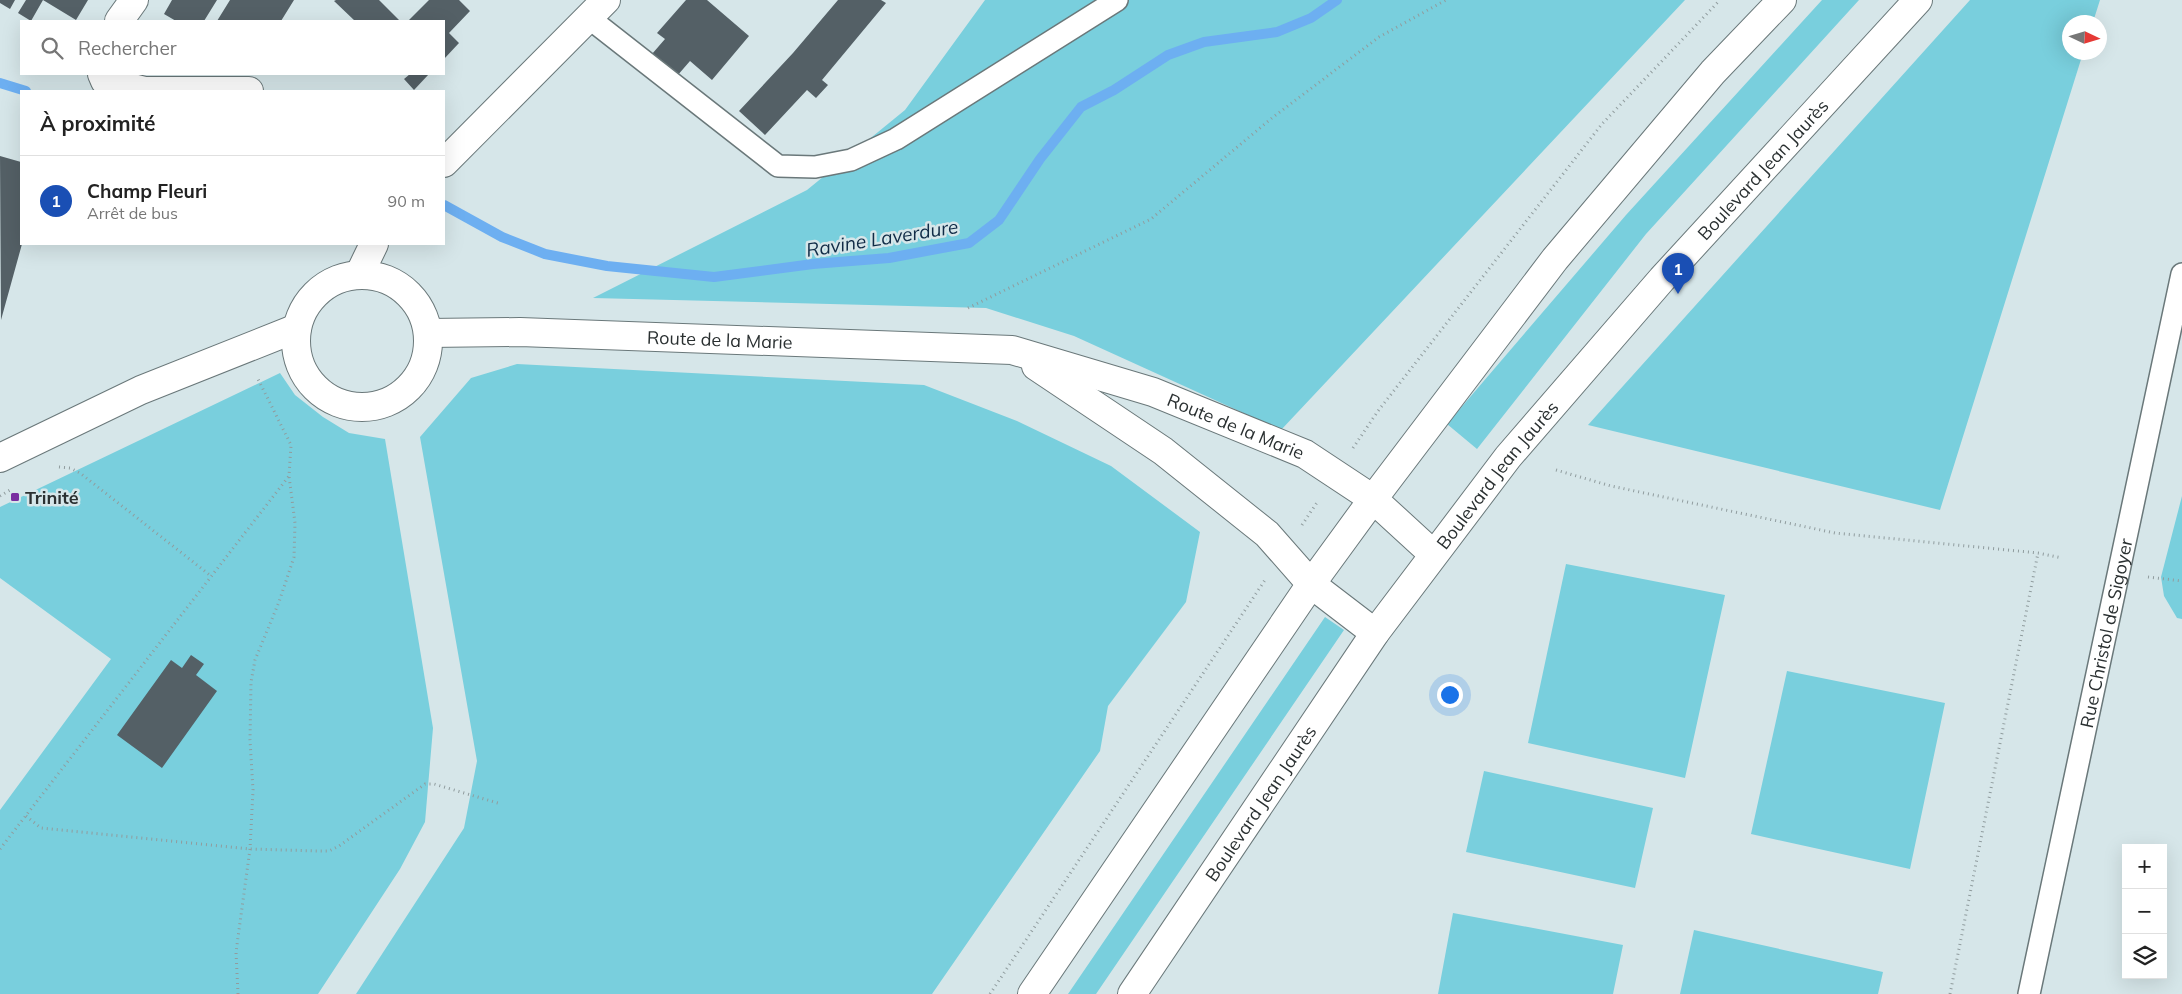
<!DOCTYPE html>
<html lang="fr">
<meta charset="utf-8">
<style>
body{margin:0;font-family:Mulish,sans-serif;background:#f6f6f6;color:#222}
.controls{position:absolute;right:15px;bottom:15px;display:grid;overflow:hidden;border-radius:0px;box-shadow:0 5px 20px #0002}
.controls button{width:45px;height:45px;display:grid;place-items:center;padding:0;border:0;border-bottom:1px solid #e0e0e0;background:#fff;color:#222;font:25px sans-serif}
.compass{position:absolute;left:2062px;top:15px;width:45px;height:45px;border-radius:50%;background:#fff;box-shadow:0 5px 20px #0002;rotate:94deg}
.you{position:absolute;left:1449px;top:694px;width:18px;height:18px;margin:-12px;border:4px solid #fff;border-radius:50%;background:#1a73e8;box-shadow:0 0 0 8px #1a73e833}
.badge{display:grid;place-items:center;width:32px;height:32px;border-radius:50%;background:#7c3aed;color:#fff;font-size:16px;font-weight:700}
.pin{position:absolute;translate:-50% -41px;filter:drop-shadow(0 1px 2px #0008)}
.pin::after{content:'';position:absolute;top:26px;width:18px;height:15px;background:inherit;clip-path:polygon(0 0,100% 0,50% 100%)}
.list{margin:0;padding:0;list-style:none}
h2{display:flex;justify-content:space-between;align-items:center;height:65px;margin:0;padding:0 20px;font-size:21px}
h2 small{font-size:16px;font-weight:400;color:#767676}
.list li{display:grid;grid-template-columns:32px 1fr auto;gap:15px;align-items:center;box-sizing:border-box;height:90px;padding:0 20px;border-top:1px solid #e0e0e0}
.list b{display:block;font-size:19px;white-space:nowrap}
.list p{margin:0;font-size:16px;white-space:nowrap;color:#767676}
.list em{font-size:16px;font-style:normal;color:#767676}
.icon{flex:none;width:28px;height:28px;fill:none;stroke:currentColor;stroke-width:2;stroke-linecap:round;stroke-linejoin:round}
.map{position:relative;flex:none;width:2182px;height:994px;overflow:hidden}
.search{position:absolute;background:#fff;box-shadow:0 5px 20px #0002;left:20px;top:20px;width:425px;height:55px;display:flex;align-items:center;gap:12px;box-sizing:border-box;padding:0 18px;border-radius:0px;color:#767676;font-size:19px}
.panel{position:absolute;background:#fff;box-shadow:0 5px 20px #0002;left:20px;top:90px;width:425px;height:155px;border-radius:0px}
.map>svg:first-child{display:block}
.green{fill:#79cfdd}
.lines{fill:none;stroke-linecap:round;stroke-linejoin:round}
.stream{stroke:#6daff1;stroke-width:10}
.building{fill:#546066}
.lane-casing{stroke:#6a787a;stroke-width:24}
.street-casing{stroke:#6a787a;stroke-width:30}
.secondary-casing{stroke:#6a787a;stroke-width:30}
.primary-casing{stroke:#6a787a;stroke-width:30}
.path{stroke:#909c9e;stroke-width:3;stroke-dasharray:1 4;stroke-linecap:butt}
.lane{stroke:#fff;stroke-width:21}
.street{stroke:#fff;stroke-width:28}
.secondary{stroke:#fff;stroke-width:28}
.primary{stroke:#fff;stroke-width:28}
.poi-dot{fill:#792ea0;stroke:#d6e6e9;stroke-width:2}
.labels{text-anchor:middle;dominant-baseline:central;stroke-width:5;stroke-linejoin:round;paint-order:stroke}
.street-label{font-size:18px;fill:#2a3031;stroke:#d6e6e9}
.poi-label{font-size:18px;font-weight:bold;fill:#2a3031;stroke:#d6e6e9;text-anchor:start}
.water-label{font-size:19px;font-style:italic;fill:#102b46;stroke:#d6e6e9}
</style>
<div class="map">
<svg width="2182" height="994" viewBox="0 0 2182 994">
<rect width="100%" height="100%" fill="#d6e6e9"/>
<path class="green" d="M 985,0 L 1685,0 L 1281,430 L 1074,336 L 986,308 L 593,298 L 807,190 L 905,110 Z
M 1822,0 L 1859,0 L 1646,234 L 1477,449 L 1447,424 L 1626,215 Z
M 1970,0 L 2100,0 L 2093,22 L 2070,22 L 2070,52 L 2083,53 L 1940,510 L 1588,425 Z
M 517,364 L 924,385 L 1017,421 L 1111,466 L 1200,532 L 1186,602 L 1108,706 L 1100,751 L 932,994 L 356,994 L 464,828 L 477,761 L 420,437 L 471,378 Z
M 280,373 L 295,395 L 323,417 L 349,433 L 385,439 L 433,728 L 425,822 L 400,869 L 318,994 L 0,994 L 0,810 L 111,659 L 0,578 L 0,507 Z
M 2182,496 L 2182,619 L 2177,618 L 2164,596 L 2161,577 Z
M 1566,564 L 1725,595 L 1685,778 L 1528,743 Z
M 1325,617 L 1344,630 L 1096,994 L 1068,994 Z
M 1787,671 L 1945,703 L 1910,869 L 1751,834 Z
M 1484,771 L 1653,808 L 1635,888 L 1466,852 Z
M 1453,913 L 1623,945 L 1613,994 L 1438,994 Z
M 1694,930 L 1883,972 L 1878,994 L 1680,994 Z"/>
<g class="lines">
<path class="stream" d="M 0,83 L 26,91
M 444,205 L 502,237 L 545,254 L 607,266 L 714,277 L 813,264 L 889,258 L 969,243 L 999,220 L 1040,159 L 1081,107 L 1114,90 L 1168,55 L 1204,42 L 1277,32 L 1311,18 L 1337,0"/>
</g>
<path class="building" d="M 0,0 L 15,0 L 10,9 L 0,3 Z
M 26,0 L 88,0 L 76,20 L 43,0 L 31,21 L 18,13 Z
M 172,0 L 217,0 L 204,21 L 176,21 L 164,14 Z
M 230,0 L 294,0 L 281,21 L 217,21 Z
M 336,0 L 379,0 L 400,21 L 355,21 L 334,1 Z
M 429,0 L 459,0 L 470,11 L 449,33 L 459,43 L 444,59 L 444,21 L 408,21 Z
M 686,0 L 707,0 L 749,36 L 712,80 L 690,61 L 677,76 L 652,54 L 665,39 L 657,33 Z
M 838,0 L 881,0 L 886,3 L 822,80 L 828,85 L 816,98 L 807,90 L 765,135 L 739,111 L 793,53 Z
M 410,74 L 429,74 L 414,90 L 404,79 Z
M 0,156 L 21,162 L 22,244 L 1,320 Z
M 191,655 L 204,664 L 196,675 L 217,691 L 162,768 L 117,735 L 171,660 L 182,668 Z"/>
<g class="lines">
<g class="lane-casing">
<g id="lane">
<path d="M 589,18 L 778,166 L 815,167 L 851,160 L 896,139 L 1117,0"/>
<path id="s1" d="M 2029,994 L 2182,274"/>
</g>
</g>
<g class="street-casing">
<path id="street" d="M 119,21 L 134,0
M 102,74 L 105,81 L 145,91 L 249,91"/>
</g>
<g class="secondary-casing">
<g id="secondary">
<path d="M 444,163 L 606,0"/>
<circle cx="362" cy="341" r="66"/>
<path d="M 359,275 L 374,244"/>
<path id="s2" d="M 428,333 L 520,332 L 1012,350 L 1153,392 L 1305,454 L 1373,499 L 1433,554"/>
<path d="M 1036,366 L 1163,451 L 1267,534 L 1311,584 L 1375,633"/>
<path d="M 0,458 L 141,390 L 297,328"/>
</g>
</g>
<g class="primary-casing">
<g id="primary">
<path d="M 1032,994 L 1311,584 L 1373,499 L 1555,259 L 1713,72 L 1782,0"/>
<path id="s3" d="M 1132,994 L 1375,633 L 1508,457 L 1662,279 L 1918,0"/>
</g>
</g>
<path class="path" d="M 968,308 L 1151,219 L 1272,118 L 1379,37 L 1446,0
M 1353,448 L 1378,411 L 1602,124 L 1720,0
M 59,467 L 70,468 L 80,473 L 211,576
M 1556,470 L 1611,486 L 1835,533 L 2038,553 L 2062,558
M 0,496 L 10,490
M 1302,525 L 1318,501
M 2148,577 L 2182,581
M 26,816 L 41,828 L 250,849 L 318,851 L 329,851 L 339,846 L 425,784 L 434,784 L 501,804
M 0,849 L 289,476 L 291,445 L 257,377
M 238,994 L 236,952 L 250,849 L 253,790 L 250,740 L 251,682 L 255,660 L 279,602 L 294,557 L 295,523 L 289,476
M 990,994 L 1265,580
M 1950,994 L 2038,553"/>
<use href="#lane" class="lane"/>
<use href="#street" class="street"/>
<use href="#secondary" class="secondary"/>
<use href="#primary" class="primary"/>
</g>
<rect class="poi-dot" x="10" y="492" width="10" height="10" rx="2.5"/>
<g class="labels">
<g class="street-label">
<text stroke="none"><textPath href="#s3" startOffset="1040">Boulevard Jean Jaurès</textPath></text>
<text stroke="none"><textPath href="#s2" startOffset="292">Route de la Marie</textPath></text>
<text stroke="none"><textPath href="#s2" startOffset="821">Route de la Marie</textPath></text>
<text stroke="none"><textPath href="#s3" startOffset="635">Boulevard Jean Jaurès</textPath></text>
<text stroke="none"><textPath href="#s1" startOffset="369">Rue Christol de Sigoyer</textPath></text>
<text stroke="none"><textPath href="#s3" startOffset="230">Boulevard Jean Jaurès</textPath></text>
</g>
<g class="poi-label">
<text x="25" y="497">Trinité</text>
</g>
<g class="water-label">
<text transform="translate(882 238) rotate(-9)">Ravine Laverdure</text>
</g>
</g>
</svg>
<div class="controls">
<button>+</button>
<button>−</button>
<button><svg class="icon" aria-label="layers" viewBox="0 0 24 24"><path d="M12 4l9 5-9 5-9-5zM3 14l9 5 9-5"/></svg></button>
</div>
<svg class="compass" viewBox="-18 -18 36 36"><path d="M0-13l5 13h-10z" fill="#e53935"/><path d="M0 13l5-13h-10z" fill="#767676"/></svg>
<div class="you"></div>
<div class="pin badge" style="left:1678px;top:294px;background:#1a4fb4">1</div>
<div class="search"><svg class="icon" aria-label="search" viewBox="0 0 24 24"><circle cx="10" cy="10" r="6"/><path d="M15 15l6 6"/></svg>Rechercher</div>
<section class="panel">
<h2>À proximité<small></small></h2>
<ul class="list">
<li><span class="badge" style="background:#1a4fb4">1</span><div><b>Champ Fleuri</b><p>Arrêt de bus</p></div><em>90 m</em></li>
</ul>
</section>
</div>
